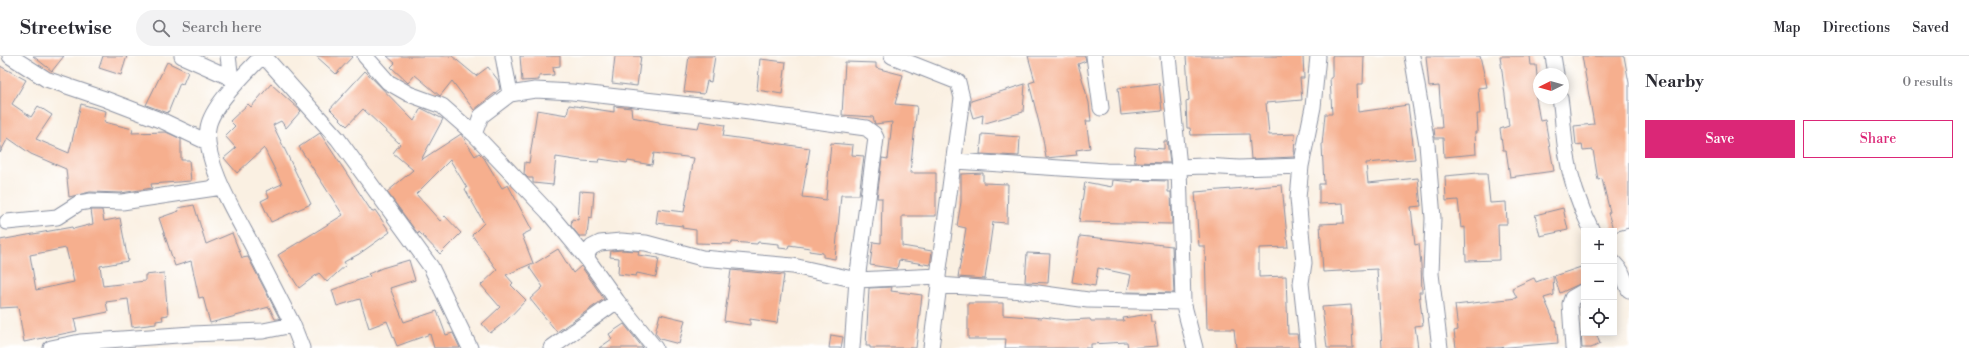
<!DOCTYPE html>
<meta charset="utf-8">
<style>
body{margin:0;font-family:"Libre Bodoni",serif;background:#f2f2f3;color:#2b2b33}
.controls{position:absolute;right:12px;bottom:12px;display:grid;overflow:hidden;border-radius:0px;box-shadow:0 2px 10px #0003}
.controls button{width:36px;height:36px;display:grid;place-items:center;padding:0;border:0;border-bottom:1px solid #e1e1e2;background:#fff;color:#2b2b33;font:20px sans-serif}
.compass{position:absolute;left:1533px;top:12px;width:36px;height:36px;border-radius:50%;background:#fff;box-shadow:0 2px 10px #0003;rotate:265deg}
.list{margin:0;padding:0;list-style:none}
h2{display:flex;justify-content:space-between;align-items:center;height:52px;margin:0;padding:0 16px;font-size:17px}
h2 small{font-size:13px;font-weight:400;color:#7c7c81}
.actions{display:flex;gap:8px;padding:12px 16px}
.actions a{flex:1;padding:9px 0;border:1px solid #db2777;border-radius:0px;text-align:center;font-size:14px;color:#db2777}
.actions .main{background:#db2777;color:#fff}
.icon{flex:none;width:22px;height:22px;fill:none;stroke:currentColor;stroke-width:2;stroke-linecap:round;stroke-linejoin:round}
.map{position:relative;flex:none;width:1629px;height:292px;overflow:hidden}
header{display:flex;align-items:center;gap:24px;box-sizing:border-box;height:56px;padding:0 20px;background:#fff;border-bottom:1px solid #e1e1e2}
header strong{font-size:19px}
nav{display:flex;gap:22px;margin-inline-start:auto;font-size:14px}
.search{width:280px;height:36px;background:#f2f2f3;display:flex;align-items:center;gap:10px;box-sizing:border-box;padding:0 14px;border-radius:22px;color:#7c7c81;font-size:15px}
main{display:flex}
aside{flex:1;background:#fff}
.map>svg:first-child{display:block}
.building{fill:#f6af8e;fill-rule:evenodd}
.lines{fill:none;stroke-linecap:round;stroke-linejoin:round}
.street-casing{stroke:#8a90a0;stroke-width:17}
.street{stroke:#fff;stroke-width:15}
</style>
<header>
<strong>Streetwise</strong>
<div class="search"><svg class="icon" aria-label="search" viewBox="0 0 24 24"><circle cx="10" cy="10" r="6"/><path d="M15 15l6 6"/></svg>Search here</div>
<nav><a>Map</a><a>Directions</a><a>Saved</a></nav>
</header>
<main>
<div class="map">
<svg width="1629" height="292" viewBox="0 0 1629 292">
<rect width="100%" height="100%" fill="#fff"/>
<filter id="ink" filterUnits="userSpaceOnUse"><feTurbulence type="fractalNoise" baseFrequency=".025" numOctaves="2"/><feDisplacementMap in="SourceGraphic" scale="8" xChannelSelector="R" yChannelSelector="G"/><feConvolveMatrix kernelMatrix="1 2 1 2 8 2 1 2 1" color-interpolation-filters="sRGB"/></filter>
<filter id="wash" filterUnits="userSpaceOnUse"><feTurbulence type="fractalNoise" baseFrequency=".012" numOctaves="4" result="noise"/><feDisplacementMap in="SourceGraphic" scale="16" xChannelSelector="R" yChannelSelector="G"/><feGaussianBlur stdDeviation="0.9" result="paint"/><feColorMatrix in="noise" values="0 0 0 0 0 0 0 0 0 0 0 0 0 0 0 0 0 1.4 0 .05"/><feComposite in="paint" operator="in"/></filter>
<g filter="url(#wash)">
<rect width="100%" height="100%" fill="#faf0e2"/>
<g id="blocks">
<path class="building" d="M 33,0 L 64,0 L 52,15 Z
M 103,0 L 127,0 L 121,19 L 99,12 Z
M 316,0 L 353,0 L 336,18 Z
M 387,0 L 452,0 L 476,20 L 488,11 L 498,24 L 500,33 L 474,54 L 452,25 L 440,40 L 415,19 L 408,27 L 391,11 L 395,7 Z
M 520,0 L 560,0 L 560,10 L 553,11 L 554,19 L 539,20 L 539,24 L 522,25 Z
M 615,0 L 641,0 L 637,30 L 612,27 Z
M 689,0 L 715,0 L 711,26 L 707,25 L 704,38 L 684,36 Z
M 1028,0 L 1085,0 L 1086,5 L 1078,8 L 1089,47 L 1091,65 L 1086,65 L 1090,92 L 1076,94 L 1077,99 L 1046,102 L 1043,83 L 1029,27 L 1035,25 Z
M 1186,0 L 1303,0 L 1304,22 L 1300,22 L 1302,44 L 1266,47 L 1269,79 L 1295,78 L 1294,101 L 1251,103 L 1249,78 L 1191,79 L 1190,72 L 1187,72 L 1186,45 L 1189,44 Z
M 1332,0 L 1364,0 L 1363,28 L 1357,28 L 1358,56 L 1408,49 L 1415,103 L 1366,107 L 1368,127 L 1418,122 L 1421,150 L 1411,151 L 1415,189 L 1419,188 L 1421,209 L 1422,236 L 1419,236 L 1423,269 L 1415,270 L 1418,292 L 1382,292 L 1377,213 L 1323,216 L 1320,168 L 1344,167 L 1343,147 L 1319,148 L 1319,128 L 1324,128 L 1322,89 L 1325,58 L 1332,58 L 1330,22 L 1332,22 Z
M 1426,0 L 1480,0 L 1487,31 L 1478,32 L 1480,58 L 1477,58 L 1478,76 L 1475,76 L 1476,98 L 1444,101 L 1443,82 L 1435,82 L 1434,72 L 1442,72 L 1439,30 L 1429,31 Z
M 1500,0 L 1530,0 L 1531,9 L 1536,9 L 1538,31 L 1534,31 L 1540,65 L 1545,64 L 1554,115 L 1510,121 L 1506,94 L 1503,94 L 1500,73 L 1509,70 Z
M 1582,0 L 1624,0 L 1629,27 L 1629,172 L 1614,176 L 1608,157 L 1610,156 L 1602,123 L 1598,124 L 1593,94 L 1583,95 L 1582,88 L 1576,89 L 1574,70 L 1594,68 Z
M 760,3 L 786,6 L 782,38 L 757,34 Z
M 167,6 L 188,16 L 183,28 L 180,27 L 168,57 L 146,49 Z
M 845,6 L 876,7 L 876,12 L 903,19 L 895,48 L 917,50 L 910,117 L 936,117 L 936,160 L 902,160 L 902,190 L 932,195 L 930,209 L 899,204 L 897,213 L 870,209 L 873,186 L 881,187 L 882,142 L 877,142 L 882,102 L 888,103 L 892,66 L 875,68 L 873,61 L 842,59 Z
M 0,10 L 26,24 L 12,48 L 31,61 L 38,50 L 52,59 L 36,83 L 69,97 L 81,48 L 106,55 L 104,66 L 133,73 L 132,77 L 166,76 L 181,83 L 181,104 L 189,104 L 191,125 L 151,128 L 152,132 L 121,137 L 90,136 L 69,141 L 66,113 L 31,98 L 8,82 L 0,97 Z
M 365,15 L 414,65 L 421,52 L 443,63 L 421,104 L 461,78 L 475,100 L 479,97 L 484,102 L 502,132 L 508,129 L 532,174 L 522,179 L 533,207 L 506,219 L 513,227 L 511,229 L 526,244 L 506,265 L 490,277 L 482,268 L 500,251 L 481,229 L 497,214 L 472,179 L 484,167 L 465,133 L 467,132 L 450,104 L 416,138 L 440,165 L 445,160 L 461,177 L 440,198 L 419,176 L 418,178 L 387,136 L 413,114 L 393,97 L 400,88 L 363,53 L 347,70 L 330,53 Z
M 1159,27 L 1162,55 L 1121,59 L 1118,32 Z
M 271,28 L 301,55 L 286,72 L 281,65 L 273,69 L 311,148 L 271,166 L 261,145 L 269,141 L 266,135 L 282,128 L 264,92 L 237,117 L 224,102 L 236,92 L 225,80 L 235,70 L 230,65 L 248,48 L 251,51 Z
M 1025,28 L 1023,56 L 982,68 L 983,59 L 973,62 L 970,52 L 971,45 Z
M 569,49 L 614,56 L 614,50 L 631,52 L 632,61 L 659,66 L 659,67 L 698,72 L 700,65 L 725,69 L 723,80 L 810,92 L 802,141 L 813,142 L 826,144 L 831,87 L 853,89 L 852,99 L 864,100 L 859,139 L 841,139 L 835,203 L 823,201 L 823,197 L 809,195 L 810,192 L 789,189 L 788,193 L 779,192 L 779,188 L 758,186 L 757,188 L 732,186 L 732,188 L 696,187 L 696,174 L 682,172 L 683,170 L 656,167 L 658,153 L 684,156 L 694,102 L 654,97 L 652,109 L 628,105 L 627,107 L 600,103 L 599,106 L 582,105 L 556,101 L 553,129 L 533,127 L 533,122 L 528,122 L 524,118 L 525,106 L 529,107 L 537,54 L 567,59 Z
M 320,77 L 372,156 L 375,154 L 390,176 L 359,198 L 344,206 L 346,209 L 327,226 L 319,217 L 299,232 L 278,199 L 343,159 L 299,91 Z
M 982,78 L 1020,81 L 1019,100 L 980,98 Z
M 1164,85 L 1167,85 L 1170,107 L 1134,106 L 1135,91 L 1164,93 Z
M 983,117 L 983,127 L 1008,128 L 1007,167 L 993,166 L 985,223 L 958,221 L 966,172 L 957,170 L 961,146 L 961,118 Z
M 1478,117 L 1478,118 L 1487,118 L 1490,147 L 1506,146 L 1507,168 L 1498,168 L 1499,204 L 1466,205 L 1465,171 L 1461,172 L 1458,144 L 1446,145 L 1445,120 Z
M 1113,124 L 1133,126 L 1133,124 L 1168,125 L 1168,136 L 1171,136 L 1172,168 L 1079,166 L 1085,126 L 1112,131 Z
M 1282,129 L 1288,191 L 1259,192 L 1259,221 L 1286,220 L 1288,278 L 1297,278 L 1299,292 L 1236,292 L 1234,273 L 1207,273 L 1205,190 L 1199,190 L 1195,136 Z
M 580,135 L 594,136 L 592,162 L 589,161 L 587,180 L 579,180 L 571,170 L 572,163 L 578,164 Z
M 194,149 L 206,188 L 232,177 L 242,202 L 248,201 L 280,263 L 275,263 L 269,251 L 210,267 L 203,241 L 199,242 L 191,205 L 175,210 L 159,162 L 179,155 L 178,152 Z
M 1563,152 L 1568,174 L 1540,180 L 1535,159 Z
M 91,154 L 102,154 L 104,165 L 120,162 L 128,205 L 100,210 L 103,230 L 145,225 L 145,219 L 164,217 L 168,259 L 162,260 L 163,264 L 156,265 L 156,268 L 132,271 L 128,243 L 106,246 L 108,256 L 74,263 L 77,275 L 24,286 L 18,251 L 0,252 L 0,184 L 72,171 L 73,173 L 93,168 ZM 66,192 L 74,226 L 36,234 L 30,199 Z
M 1080,180 L 1172,190 L 1174,237 L 1127,236 L 1131,219 L 1098,212 L 1095,230 L 1072,226 Z
M 558,193 L 573,217 L 581,210 L 604,243 L 557,276 L 530,243 L 543,231 L 529,211 Z
M 621,194 L 639,195 L 638,199 L 659,202 L 656,221 L 637,217 L 636,220 L 618,218 L 619,202 L 610,201 L 611,195 Z
M 1027,197 L 1050,198 L 1048,227 L 1025,226 Z
M 409,204 L 415,224 L 390,232 L 404,266 L 437,255 L 446,279 L 453,277 L 460,292 L 434,292 L 430,278 L 397,290 L 387,265 L 369,272 L 360,243 L 337,250 L 332,234 L 370,220 L 368,218 L 382,212 Z
M 1581,211 L 1584,226 L 1560,237 L 1554,220 Z
M 731,214 L 784,219 L 777,267 L 750,263 L 750,269 L 724,265 Z
M 1553,220 L 1554,239 L 1544,242 L 1554,265 L 1556,265 L 1558,287 L 1496,292 L 1456,292 L 1454,275 L 1458,274 L 1455,249 L 1517,242 L 1512,232 L 1534,222 L 1536,226 Z
M 892,231 L 891,235 L 922,239 L 916,292 L 870,292 L 870,290 L 866,290 L 869,232 Z
M 968,247 L 1003,247 L 1003,259 L 1042,262 L 1043,261 L 1066,264 L 1090,263 L 1091,265 L 1124,265 L 1123,262 L 1150,258 L 1151,266 L 1154,266 L 1158,290 L 1128,292 L 1127,286 L 1091,288 L 1091,292 L 1005,292 L 1006,283 L 968,283 Z
M 1351,249 L 1353,292 L 1327,292 L 1322,251 Z
M 660,258 L 685,264 L 679,288 L 660,283 L 655,277 Z
M 624,268 L 643,292 L 599,292 L 612,283 L 609,278 Z
M 1581,277 L 1596,277 L 1600,288 L 1591,292 L 1582,292 Z
M 831,279 L 843,281 L 841,292 L 829,292 Z"/>
</g>
</g>
<g filter="url(#ink)">
<use href="#blocks" fill-opacity="0" stroke="#8a90a0" stroke-width="1"/>
<g class="lines">
<g class="street-casing">
<path id="street" d="M 10,0 L 46,23 L 105,43 L 165,66 L 207,86
M 182,0 L 238,25
M 228,0 L 231,23
M 262,0 C 246,17 211,50 208,72 C 203,107 238,162 254,193 C 267,218 280,244 293,269 L 302,292
M 264,0 L 338,83 L 431,211 L 470,292
M 365,0 L 388,26 L 409,38 L 442,50 L 474,78 L 548,156 L 588,204 L 617,245 L 655,292
M 503,0 L 510,38
M 892,0 L 958,26 L 962,42 L 938,220 L 939,229 L 931,292
M 1094,0 L 1101,52
M 1168,0 L 1179,111 L 1183,246 L 1195,292
M 1412,0 L 1427,88 L 1433,162 L 1431,218 L 1440,292
M 1553,0 L 1556,18
M 1560,42 C 1563,60 1563,77 1566,95 C 1570,122 1580,151 1592,175
M 474,78 L 481,60 L 510,38 L 535,34 L 572,36 L 727,53 L 866,72 L 874,78 L 876,82 L 857,224 L 852,292
M 955,105 L 1106,115 L 1178,116
M 1179,111 L 1204,110 L 1239,112 L 1301,110
M 7,166 L 57,161 L 79,147 L 91,145 L 122,146 L 222,131
M 588,204 L 587,197 L 592,191 L 600,187 L 621,185 L 646,187 L 702,202 L 793,210 L 857,224 L 938,220
M 1614,207 L 1621,215 L 1629,234
M 939,229 L 1023,235 L 1088,244 L 1183,246
M 51,292 L 80,286 L 192,278 L 263,275 L 293,269
M 551,292 L 617,245
M 1308,292 L 1301,227 L 1304,207 L 1298,142 L 1301,110 L 1313,51 L 1318,0
M 1573,292 L 1570,248 L 1572,242 L 1584,235"/>
</g>
<use href="#street" class="street"/>
</g>
</g>
</svg>
<div class="controls">
<button>+</button>
<button>−</button>
<button><svg class="icon" aria-label="locate" viewBox="0 0 24 24"><circle cx="12" cy="12" r="6"/><path d="M12 2v4M12 18v4M2 12h4M18 12h4"/></svg></button>
</div>
<svg class="compass" viewBox="-18 -18 36 36"><path d="M0-13l5 13h-10z" fill="#e53935"/><path d="M0 13l5-13h-10z" fill="#7c7c81"/></svg>
</div>
<aside>
<h2>Nearby<small>0 results</small></h2>
<ul class="list">
</ul>
<div class="actions"><a class="main">Save</a><a>Share</a></div>
</aside>
</main>
